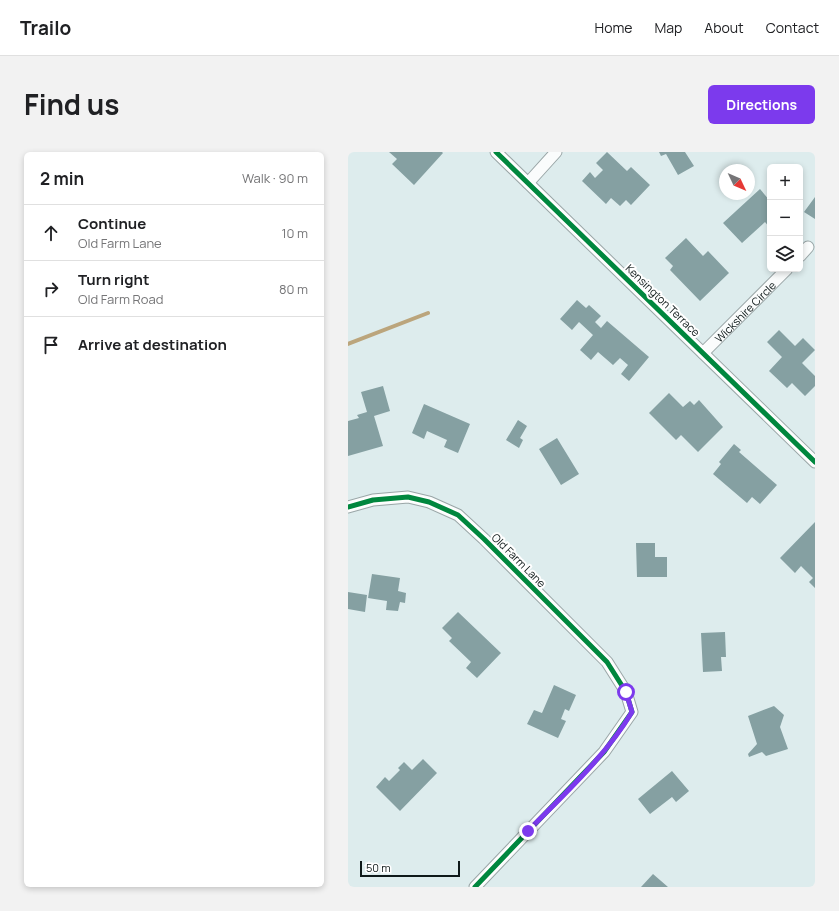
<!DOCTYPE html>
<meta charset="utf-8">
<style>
body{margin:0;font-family:Manrope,sans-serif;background:#f2f2f2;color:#202124}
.controls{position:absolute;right:12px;top:12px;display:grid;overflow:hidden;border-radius:6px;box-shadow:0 2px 6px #0003}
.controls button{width:36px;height:36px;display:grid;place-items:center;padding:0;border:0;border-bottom:1px solid #e0e0e0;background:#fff;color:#202124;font:20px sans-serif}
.compass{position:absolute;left:371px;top:12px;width:36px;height:36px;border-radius:50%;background:#fff;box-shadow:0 2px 6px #0003;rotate:134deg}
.scale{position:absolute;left:12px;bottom:10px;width:100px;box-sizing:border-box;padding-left:4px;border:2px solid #0e1919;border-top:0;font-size:11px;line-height:14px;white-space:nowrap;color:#0e1919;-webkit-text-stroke:3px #fff;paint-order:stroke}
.stop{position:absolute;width:12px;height:12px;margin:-9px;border:3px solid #7c3aed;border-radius:50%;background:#fff}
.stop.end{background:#7c3aed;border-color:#fff;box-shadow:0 1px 4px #0008}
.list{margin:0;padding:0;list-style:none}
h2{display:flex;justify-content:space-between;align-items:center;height:52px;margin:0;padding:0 16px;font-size:17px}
h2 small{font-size:13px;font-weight:400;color:#757577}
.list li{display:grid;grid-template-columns:26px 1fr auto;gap:12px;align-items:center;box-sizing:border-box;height:56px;padding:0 16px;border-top:1px solid #e0e0e0}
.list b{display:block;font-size:15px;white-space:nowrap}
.list p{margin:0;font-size:13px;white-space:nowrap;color:#757577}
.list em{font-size:13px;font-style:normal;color:#757577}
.icon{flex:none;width:22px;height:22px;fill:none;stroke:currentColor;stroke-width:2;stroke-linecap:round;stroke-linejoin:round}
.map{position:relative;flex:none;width:467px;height:735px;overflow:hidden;border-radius:6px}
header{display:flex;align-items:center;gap:24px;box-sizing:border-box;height:56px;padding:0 20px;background:#fff;border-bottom:1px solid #e0e0e0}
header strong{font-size:19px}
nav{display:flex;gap:22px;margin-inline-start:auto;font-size:14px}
.intro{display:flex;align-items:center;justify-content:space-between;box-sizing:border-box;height:96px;padding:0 24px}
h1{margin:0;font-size:28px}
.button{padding:10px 18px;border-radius:6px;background:#7c3aed;color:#fff;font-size:14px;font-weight:700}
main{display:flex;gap:24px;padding:0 24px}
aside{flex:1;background:#fff;border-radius:6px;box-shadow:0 2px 6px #0003}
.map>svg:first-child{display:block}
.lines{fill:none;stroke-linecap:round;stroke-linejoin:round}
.stream{stroke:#bba57c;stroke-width:4}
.building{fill:#85a0a2}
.street-casing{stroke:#9aa6a7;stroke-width:13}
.street{stroke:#fafcfc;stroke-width:11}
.cycleway-casing{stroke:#fff;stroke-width:8}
.cycleway{stroke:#00873e;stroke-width:5}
.route{stroke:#7c3aed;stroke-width:5}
.labels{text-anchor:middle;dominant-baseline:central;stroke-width:4;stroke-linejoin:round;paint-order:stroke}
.street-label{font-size:11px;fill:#0e1919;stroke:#fff}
</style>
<header>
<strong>Trailo</strong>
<nav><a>Home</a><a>Map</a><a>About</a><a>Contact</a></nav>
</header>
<div class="intro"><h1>Find us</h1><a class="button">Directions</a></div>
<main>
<aside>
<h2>2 min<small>Walk · 90 m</small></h2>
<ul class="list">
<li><svg class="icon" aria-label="ahead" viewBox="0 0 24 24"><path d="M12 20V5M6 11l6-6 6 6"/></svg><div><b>Continue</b><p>Old Farm Lane</p></div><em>10 m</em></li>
<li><svg class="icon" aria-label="right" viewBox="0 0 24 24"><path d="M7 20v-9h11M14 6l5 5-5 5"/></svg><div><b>Turn right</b><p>Old Farm Road</p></div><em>80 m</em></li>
<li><svg class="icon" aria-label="arrive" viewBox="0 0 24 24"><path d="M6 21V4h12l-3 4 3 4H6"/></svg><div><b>Arrive at destination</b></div></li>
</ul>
</aside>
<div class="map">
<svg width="467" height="735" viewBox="0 0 467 735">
<rect width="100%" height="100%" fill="#ddeced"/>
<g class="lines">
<path class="stream" d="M 0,192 L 80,161"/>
</g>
<path class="building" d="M 41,0 L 94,0 L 95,1 L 66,33 L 44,12 L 49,7 Z
M 259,0 L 279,19 L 283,15 L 302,33 L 283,53 L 278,48 L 272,54 L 263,46 L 258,52 L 234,29 L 242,20 L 247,26 L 255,18 L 248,11 Z
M 311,0 L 337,0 L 346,14 L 330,23 L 318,2 L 313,4 Z
M 412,37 L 422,49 L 422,76 L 417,70 L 394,91 L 375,71 Z
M 467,45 L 467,67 L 456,60 Z
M 338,86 L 355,104 L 360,99 L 381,121 L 352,149 L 322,118 L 325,114 L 317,106 Z
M 229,148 L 238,156 L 241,153 L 253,164 L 247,170 L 253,176 L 259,169 L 301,205 L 281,229 L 273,222 L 280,213 L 272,206 L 265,213 L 250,200 L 243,208 L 232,198 L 245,183 L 231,170 L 224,178 L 212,167 Z
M 431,178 L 447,194 L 455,186 L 467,198 L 454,211 L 467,224 L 467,234 L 457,244 L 444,231 L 439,236 L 421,219 L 434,205 L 419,190 Z
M 35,234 L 42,259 L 26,264 L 35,294 L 0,304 L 0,269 L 11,266 L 9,263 L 19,260 L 13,240 Z
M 321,241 L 335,255 L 342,249 L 346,253 L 351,248 L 375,275 L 350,300 L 333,283 L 328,288 L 301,261 Z
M 76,252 L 122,272 L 110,301 L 96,295 L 99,288 L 79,279 L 76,287 L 64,281 Z
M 170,268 L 179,274 L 172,286 L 175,288 L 171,296 L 158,288 Z
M 209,286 L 231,322 L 213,333 L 191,297 Z
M 386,292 L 393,298 L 391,300 L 429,333 L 412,352 L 404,345 L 399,351 L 365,322 L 373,312 L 371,310 Z
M 467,370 L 467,436 L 461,430 L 465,426 L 453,414 L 447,421 L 432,406 Z
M 288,391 L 307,391 L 307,405 L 319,405 L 319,425 L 289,425 Z
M 24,422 L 52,426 L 50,439 L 58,441 L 57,451 L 52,450 L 50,459 L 38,458 L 39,449 L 20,446 Z
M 0,440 L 19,443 L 17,460 L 0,457 Z
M 110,460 L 153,501 L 129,526 L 118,516 L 123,510 L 101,489 L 104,486 L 94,476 Z
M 377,480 L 378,505 L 373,505 L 374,519 L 355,520 L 353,481 Z
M 206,533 L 228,543 L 221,559 L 217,557 L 213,567 L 218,569 L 210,586 L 179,572 L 186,558 L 194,561 Z
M 426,554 L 436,563 L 432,575 L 440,597 L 418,604 L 414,600 L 401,605 L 400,602 L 409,592 L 400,564 Z
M 75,607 L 89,621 L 52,659 L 28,635 L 37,625 L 41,629 L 52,618 L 50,616 L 56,610 L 64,618 Z
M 324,619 L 341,639 L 328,650 L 324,645 L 302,662 L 290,647 Z
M 305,722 L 320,735 L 293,735 Z"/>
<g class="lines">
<g class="street-casing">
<g id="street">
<path d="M 148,0 L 467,310"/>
<path d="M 180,31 L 208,0"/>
<path d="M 452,104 L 460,95"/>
<path id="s1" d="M 355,201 L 439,117"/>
<path d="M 0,355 L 25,348 L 60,345 L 81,350 L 110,363 L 136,387 L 259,510 L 278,540 L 284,560 L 256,600 L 127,735"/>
</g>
</g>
<use href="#street" class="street"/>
<g class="cycleway-casing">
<path id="cycleway" d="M 148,0 L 467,310
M 0,355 L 25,348 L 60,345 L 81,350 L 110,363 L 136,387 L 259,510 L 278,540 L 284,560 L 256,600 L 127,735"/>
</g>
<use href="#cycleway" class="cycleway"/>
</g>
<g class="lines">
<path class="route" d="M 180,679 C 217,641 257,605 284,560 L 278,540"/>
</g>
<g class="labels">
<g class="street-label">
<text transform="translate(315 148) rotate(44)">Kensington Terrace</text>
<text stroke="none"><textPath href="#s1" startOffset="59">Wickshire Circle</textPath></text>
<text transform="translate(171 408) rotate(45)">Old Farm Lane</text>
</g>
</g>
</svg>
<div class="controls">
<button>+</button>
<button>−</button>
<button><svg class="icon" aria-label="layers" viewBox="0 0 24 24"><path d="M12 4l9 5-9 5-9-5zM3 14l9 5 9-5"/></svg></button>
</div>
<svg class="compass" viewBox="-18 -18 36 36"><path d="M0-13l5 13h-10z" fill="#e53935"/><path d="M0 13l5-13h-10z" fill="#757577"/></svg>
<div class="scale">50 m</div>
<div class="stop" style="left:278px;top:540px"></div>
<div class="stop end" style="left:180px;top:679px"></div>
</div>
</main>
